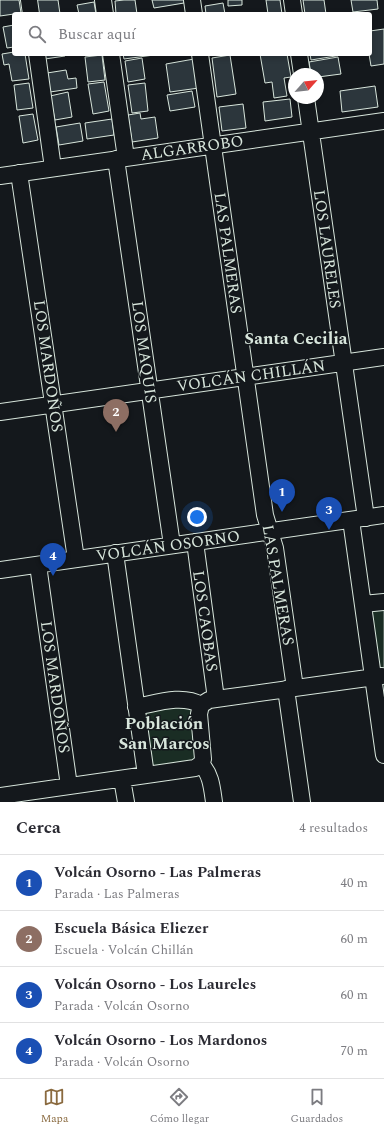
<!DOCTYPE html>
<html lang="es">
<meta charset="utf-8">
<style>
body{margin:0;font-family:Spectral,serif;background:#f7f7f7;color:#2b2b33}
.compass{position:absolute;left:288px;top:68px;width:36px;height:36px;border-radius:50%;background:#fff;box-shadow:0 2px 6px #0003;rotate:63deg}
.you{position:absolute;left:197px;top:517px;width:14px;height:14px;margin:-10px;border:3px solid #fff;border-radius:50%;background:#1a73e8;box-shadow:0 0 0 6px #1a73e833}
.badge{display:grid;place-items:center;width:26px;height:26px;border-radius:50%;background:#8a6a3f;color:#fff;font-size:13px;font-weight:700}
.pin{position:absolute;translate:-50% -33px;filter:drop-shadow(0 1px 2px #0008)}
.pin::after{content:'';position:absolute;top:21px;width:14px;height:12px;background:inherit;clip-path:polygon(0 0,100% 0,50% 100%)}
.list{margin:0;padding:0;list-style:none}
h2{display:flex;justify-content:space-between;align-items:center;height:52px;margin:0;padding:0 16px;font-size:17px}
h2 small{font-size:13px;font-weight:400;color:#7c7c81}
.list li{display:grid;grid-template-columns:26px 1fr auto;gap:12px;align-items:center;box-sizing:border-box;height:56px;padding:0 16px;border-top:1px solid #e1e1e2}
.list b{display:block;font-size:15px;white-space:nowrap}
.list p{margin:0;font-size:13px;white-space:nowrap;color:#7c7c81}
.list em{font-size:13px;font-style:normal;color:#7c7c81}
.icon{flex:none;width:22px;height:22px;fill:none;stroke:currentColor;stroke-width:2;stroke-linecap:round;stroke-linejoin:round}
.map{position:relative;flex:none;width:384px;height:802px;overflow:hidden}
.search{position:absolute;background:#fff;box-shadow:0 2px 6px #0003;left:12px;right:12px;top:12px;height:44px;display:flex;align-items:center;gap:10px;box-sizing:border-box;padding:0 14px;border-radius:4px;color:#7c7c81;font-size:15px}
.sheet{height:276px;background:#fff}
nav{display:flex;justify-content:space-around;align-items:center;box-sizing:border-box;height:56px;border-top:1px solid #e1e1e2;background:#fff;font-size:11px;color:#7c7c81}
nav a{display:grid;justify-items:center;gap:2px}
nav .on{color:#8a6a3f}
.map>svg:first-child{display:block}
.green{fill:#1a2d24;stroke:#939e99}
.building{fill:#2c363c;stroke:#d8e6dc}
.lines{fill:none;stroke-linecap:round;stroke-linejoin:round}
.minor-casing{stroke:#d8e6dc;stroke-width:18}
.minor{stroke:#14181c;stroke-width:16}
.labels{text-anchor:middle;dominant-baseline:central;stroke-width:3;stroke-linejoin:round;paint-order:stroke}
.street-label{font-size:16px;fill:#d8e6dc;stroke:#14181c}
.neighbourhood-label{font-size:17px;font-weight:bold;fill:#d8e6dc;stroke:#14181c}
</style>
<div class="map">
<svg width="384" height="802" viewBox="0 0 384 802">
<rect width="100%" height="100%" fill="#14181c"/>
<path class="green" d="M 384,603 L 384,674 L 374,676 L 364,605 Z
M 194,703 L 202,759 L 147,774 L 138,707 Z"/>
<path class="building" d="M 0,0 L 19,0 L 21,13 L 0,16 Z
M 36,0 L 58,0 L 60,14 L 38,14 Z
M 124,0 L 135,0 L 137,14 L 116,14 L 115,1 Z
M 152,0 L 184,0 L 184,3 L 154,8 Z
M 228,0 L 242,0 L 242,5 L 228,6 Z
M 266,0 L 280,0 L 282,14 L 268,14 Z
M 303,0 L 324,0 L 326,14 L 305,14 Z
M 351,0 L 377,0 L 378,9 L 353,12 Z
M 94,2 L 96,14 L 79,14 L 77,5 Z
M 223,3 L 225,14 L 206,14 L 205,6 Z
M 14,25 L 14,47 L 7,48 L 3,27 Z
M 384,29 L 384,64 L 371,66 L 369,54 L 370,54 L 370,31 Z
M 14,52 L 14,54 L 25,54 L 29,79 L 12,81 L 9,64 L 4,65 L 2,54 Z
M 45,54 L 65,54 L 65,56 L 45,59 Z
M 123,54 L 154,54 L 154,55 L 124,59 Z
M 260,54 L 287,54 L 291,77 L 284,78 L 287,96 L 274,98 L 272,82 L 265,83 Z
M 310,54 L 348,54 L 311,60 Z
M 102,55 L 105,80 L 88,82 L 85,57 Z
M 230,55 L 236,94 L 217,97 L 212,58 Z
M 338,57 L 341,74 L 318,77 L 318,74 L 311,74 L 309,62 Z
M 142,58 L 145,79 L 128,82 L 125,61 Z
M 194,59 L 199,88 L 170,92 L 166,64 Z
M 66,70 L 68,79 L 76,78 L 77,88 L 50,92 L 47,73 Z
M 104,82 L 109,111 L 93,114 L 88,84 Z
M 29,83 L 33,108 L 17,110 L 14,85 Z
M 145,83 L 148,111 L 132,113 L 128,85 Z
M 375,86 L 378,107 L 342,112 L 340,91 Z
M 192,91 L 195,107 L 170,111 L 167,95 Z
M 68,92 L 72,117 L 55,120 L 50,96 Z
M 290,99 L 292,117 L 265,121 L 263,102 Z
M 243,104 L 246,128 L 222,131 L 219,107 Z
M 140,113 L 141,119 L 155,117 L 158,138 L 132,142 L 128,115 Z
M 33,114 L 38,140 L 23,143 L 19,116 Z
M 112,119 L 114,135 L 87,139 L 85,123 Z
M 80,123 L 83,141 L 59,145 L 56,127 Z"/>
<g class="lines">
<g class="minor-casing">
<path id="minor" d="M 29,0 L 31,14
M 103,0 L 105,14
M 192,0 L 194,14
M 292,0 L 294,14
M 37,54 L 53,168
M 111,54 L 126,158
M 200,54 L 265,515 L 275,548 L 295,688
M 299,54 L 302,74
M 306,98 L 366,518
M 116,159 L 172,545
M 19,173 L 76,559
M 0,176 L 384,121
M 0,412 L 384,357
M 351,520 L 384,755
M 195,542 L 216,699
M 115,553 L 146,775
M 38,565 L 69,786
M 0,570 L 384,515
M 363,604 L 384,602
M 286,689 L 302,802
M 201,705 L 209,700 L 382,676
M 136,707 C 157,703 182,694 201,705
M 201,764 C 211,774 212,788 214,802
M 122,779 L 126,802
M 0,796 L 195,768 L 201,764 L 203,759 L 199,714 L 201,705"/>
</g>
<use href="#minor" class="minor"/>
</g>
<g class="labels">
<g class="street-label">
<text transform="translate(192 148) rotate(-8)">ALGARROBO</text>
<text transform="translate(327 249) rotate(82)">LOS LAURELES</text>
<text transform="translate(228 253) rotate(82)">LAS PALMERAS</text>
<text transform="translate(144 352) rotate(82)">LOS MAQUIS</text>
<text transform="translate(48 366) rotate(82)">LOS MARDOÑOS</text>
<text transform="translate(251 376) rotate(-8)">VOLCÁN CHILLÁN</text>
<text transform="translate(168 546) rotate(-8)">VOLCÁN OSORNO</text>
<text transform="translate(278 585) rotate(80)">LAS PALMERAS</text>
<text transform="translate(205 621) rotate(82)">LOS CAOBAS</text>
<text transform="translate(55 687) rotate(82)">LOS MARDOÑOS</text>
</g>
<g class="neighbourhood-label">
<text x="296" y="339">Santa Cecilia</text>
<text x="164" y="724">Población<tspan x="164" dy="20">San Marcos</tspan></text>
</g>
</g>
</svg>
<svg class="compass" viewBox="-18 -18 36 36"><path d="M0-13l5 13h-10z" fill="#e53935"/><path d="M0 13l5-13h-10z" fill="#7c7c81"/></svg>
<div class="you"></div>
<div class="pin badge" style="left:282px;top:512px;background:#1a4fb4">1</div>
<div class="pin badge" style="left:116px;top:432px;background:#8d6e63">2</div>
<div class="pin badge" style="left:329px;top:530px;background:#1a4fb4">3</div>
<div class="pin badge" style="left:53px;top:576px;background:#1a4fb4">4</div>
<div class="search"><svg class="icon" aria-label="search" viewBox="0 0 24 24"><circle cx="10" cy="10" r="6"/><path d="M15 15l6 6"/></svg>Buscar aquí</div>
</div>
<section class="sheet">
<h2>Cerca<small>4 resultados</small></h2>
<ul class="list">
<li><span class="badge" style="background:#1a4fb4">1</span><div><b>Volcán Osorno - Las Palmeras</b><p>Parada · Las Palmeras</p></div><em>40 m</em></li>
<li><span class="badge" style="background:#8d6e63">2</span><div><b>Escuela Básica Eliezer</b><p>Escuela · Volcán Chillán</p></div><em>60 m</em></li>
<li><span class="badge" style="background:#1a4fb4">3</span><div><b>Volcán Osorno - Los Laureles</b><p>Parada · Volcán Osorno</p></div><em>60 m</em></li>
<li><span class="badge" style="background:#1a4fb4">4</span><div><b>Volcán Osorno - Los Mardonos</b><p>Parada · Volcán Osorno</p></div><em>70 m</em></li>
</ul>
</section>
<nav>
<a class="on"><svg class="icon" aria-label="map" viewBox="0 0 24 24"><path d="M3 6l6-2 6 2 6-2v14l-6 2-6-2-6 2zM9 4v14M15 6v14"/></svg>Mapa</a>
<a><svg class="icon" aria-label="directions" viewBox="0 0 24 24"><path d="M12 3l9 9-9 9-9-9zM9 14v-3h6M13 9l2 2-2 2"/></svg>Cómo llegar</a>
<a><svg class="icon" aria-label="saved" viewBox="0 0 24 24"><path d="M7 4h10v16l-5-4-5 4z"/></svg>Guardados</a>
</nav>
